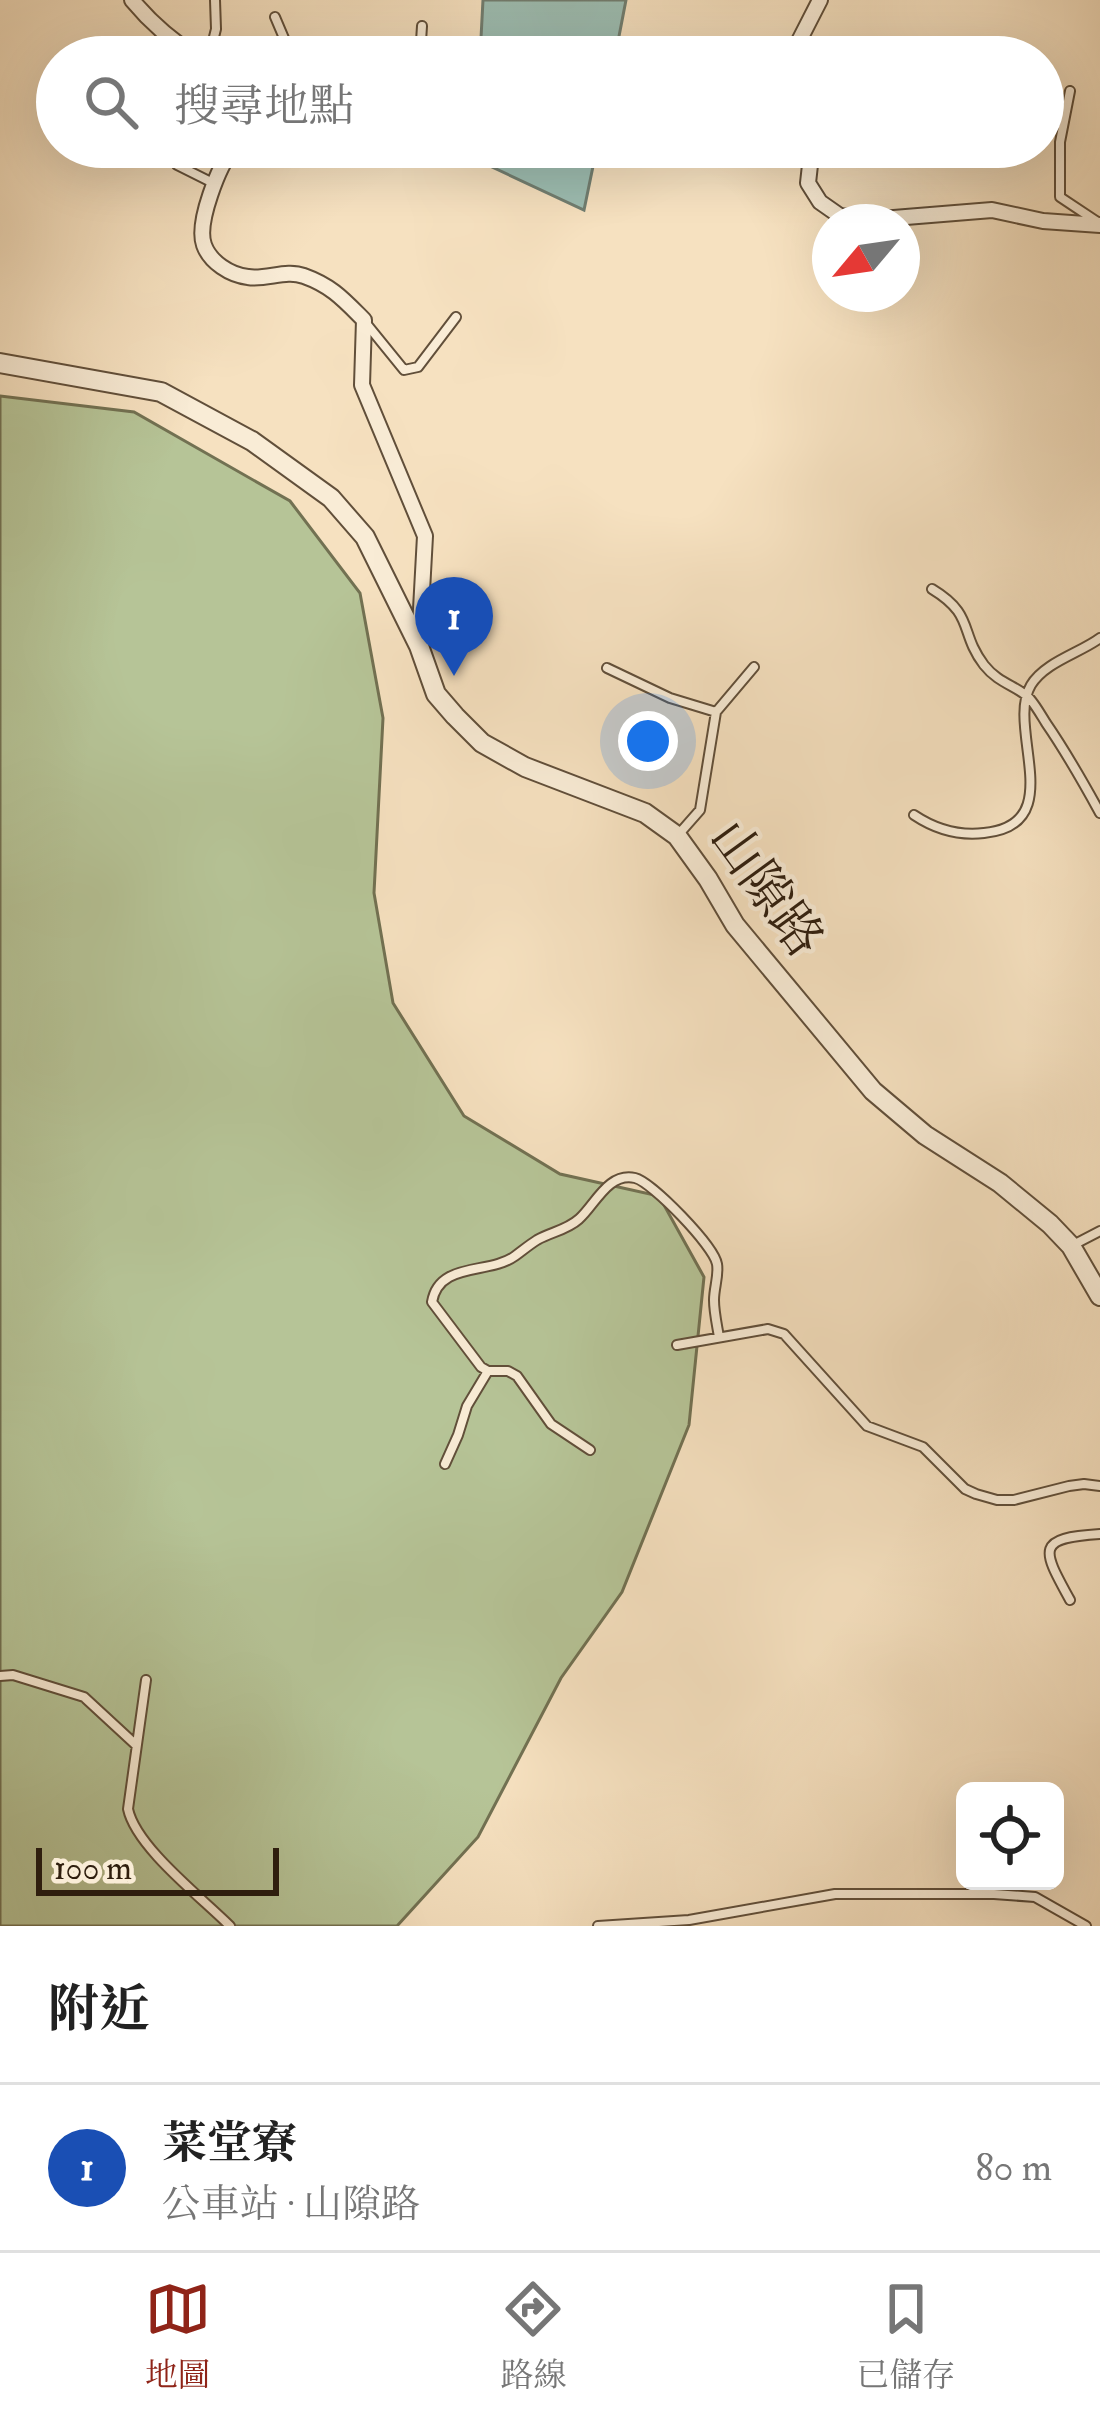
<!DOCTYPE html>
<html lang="zh-TW">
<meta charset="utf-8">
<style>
body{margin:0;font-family:"IM FELL Double Pica","Noto Serif TC",serif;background:#f6f6f6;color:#222}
.controls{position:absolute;right:36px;bottom:36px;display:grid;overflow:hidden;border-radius:18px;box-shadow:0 12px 48px #0002}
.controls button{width:108px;height:108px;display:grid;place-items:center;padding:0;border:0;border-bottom:3px solid #e0e0e0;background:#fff;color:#222;font:60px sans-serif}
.compass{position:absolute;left:812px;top:204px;width:108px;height:108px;border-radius:50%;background:#fff;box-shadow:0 12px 48px #0002;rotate:241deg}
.scale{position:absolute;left:36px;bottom:30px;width:243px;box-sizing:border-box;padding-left:12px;border:6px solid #2f1e0e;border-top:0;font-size:33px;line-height:42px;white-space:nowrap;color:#2f1e0e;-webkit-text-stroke:9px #f9ecd6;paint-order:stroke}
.you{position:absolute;left:648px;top:741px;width:42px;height:42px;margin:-30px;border:9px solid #fff;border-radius:50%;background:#1a73e8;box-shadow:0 0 0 18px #1a73e833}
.badge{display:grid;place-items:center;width:78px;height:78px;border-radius:50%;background:#8f2418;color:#fff;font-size:39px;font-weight:700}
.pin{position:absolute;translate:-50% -99px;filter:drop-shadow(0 3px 6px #0008)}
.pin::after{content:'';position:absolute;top:63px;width:42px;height:36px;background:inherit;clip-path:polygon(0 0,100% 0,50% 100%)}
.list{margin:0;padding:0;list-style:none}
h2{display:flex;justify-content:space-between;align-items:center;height:156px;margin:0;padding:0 48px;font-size:51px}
h2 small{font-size:39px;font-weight:400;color:#767676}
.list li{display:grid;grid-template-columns:78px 1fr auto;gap:36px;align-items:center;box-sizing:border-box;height:168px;padding:0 48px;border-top:3px solid #e0e0e0}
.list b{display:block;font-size:45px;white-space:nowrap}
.list p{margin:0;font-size:39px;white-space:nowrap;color:#767676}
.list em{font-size:39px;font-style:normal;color:#767676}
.icon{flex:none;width:66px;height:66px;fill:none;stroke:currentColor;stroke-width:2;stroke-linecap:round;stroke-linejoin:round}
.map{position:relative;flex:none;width:1100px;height:1926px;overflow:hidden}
.search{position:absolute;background:#fff;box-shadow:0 12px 48px #0002;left:36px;right:36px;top:36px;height:132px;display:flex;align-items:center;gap:30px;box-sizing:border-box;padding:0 42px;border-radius:66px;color:#767676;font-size:45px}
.sheet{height:324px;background:#fff}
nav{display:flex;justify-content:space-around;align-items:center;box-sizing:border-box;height:168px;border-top:3px solid #e0e0e0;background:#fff;font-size:33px;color:#767676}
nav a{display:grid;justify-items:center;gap:6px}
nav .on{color:#8f2418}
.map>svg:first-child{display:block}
.green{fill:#b6c497;stroke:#727152;stroke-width:3}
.water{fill:#9dbeb3;stroke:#717e71;stroke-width:3}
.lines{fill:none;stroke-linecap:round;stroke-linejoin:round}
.service-casing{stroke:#614f3a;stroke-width:12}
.minor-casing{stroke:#614f3a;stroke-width:18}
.tertiary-casing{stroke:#614f3a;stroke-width:22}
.service{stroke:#f9ecd6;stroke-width:8}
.minor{stroke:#f9ecd6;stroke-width:14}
.tertiary{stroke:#f9ecd6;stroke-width:18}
.labels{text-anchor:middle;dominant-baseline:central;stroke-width:9;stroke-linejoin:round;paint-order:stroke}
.street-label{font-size:51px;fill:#2f1e0e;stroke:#f9ecd6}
</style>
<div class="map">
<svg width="1100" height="1926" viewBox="0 0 1100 1926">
<rect width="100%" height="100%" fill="#f6e1c0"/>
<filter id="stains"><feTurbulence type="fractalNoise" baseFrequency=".00167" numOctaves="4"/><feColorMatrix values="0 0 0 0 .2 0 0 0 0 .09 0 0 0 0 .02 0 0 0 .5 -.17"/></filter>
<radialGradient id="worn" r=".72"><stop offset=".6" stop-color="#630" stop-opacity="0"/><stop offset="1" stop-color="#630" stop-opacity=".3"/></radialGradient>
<path class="green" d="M 0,396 L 134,412 L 290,501 L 360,593 L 383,718 L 374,893 L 393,1003 L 464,1116 L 560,1174 L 659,1196 L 704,1277 L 689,1425 L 622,1592 L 561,1678 L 478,1837 L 397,1926 L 0,1926 Z"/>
<path class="water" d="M 483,0 L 626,0 L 615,57 L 480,57 Z
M 449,147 L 597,147 L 584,210 Z"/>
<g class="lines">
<g class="service-casing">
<path id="service" d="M 275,17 L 292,57
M 209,57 L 216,29 L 215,0
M 420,57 L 422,26
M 1070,91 L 1060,142 L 1060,197 L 1099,223
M 177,165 L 213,183
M 365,322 L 404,370 L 418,367 L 456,317
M 932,589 C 975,615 959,632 984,665 C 999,684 1018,686 1030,699 C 1036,706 1041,715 1046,723 C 1066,752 1083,782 1100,813
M 607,668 L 670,698 L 716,712
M 914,815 C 935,829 959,836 984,833 C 1070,825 1005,728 1031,685 C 1045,662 1080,653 1100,638
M 678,835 L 700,810 L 716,712 L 754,667
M 1075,1244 L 1100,1231
M 677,1345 L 768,1329 L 784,1334 L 867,1426 L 923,1447 L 965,1489 L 976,1494 L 997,1500 L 1014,1500 L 1069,1486 L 1084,1484 L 1100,1486
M 590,1450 L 551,1424 L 517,1376 L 508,1371 L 488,1371 L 481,1367 L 432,1302 C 439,1261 489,1275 515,1256 C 522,1251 529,1245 537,1240 C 551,1232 567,1230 579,1219 C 595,1205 608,1172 635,1178 C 652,1182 714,1246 717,1264 C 719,1275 714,1288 714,1300 C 714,1312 717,1325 719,1337
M 445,1464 L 458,1435 L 467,1406 L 488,1371
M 1070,1600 C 1042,1549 1035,1538 1100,1534
M 0,1676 L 13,1675 L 84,1697 L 136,1745
M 146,1680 L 128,1809 C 136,1847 201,1897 230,1926
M 598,1926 L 689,1920 L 835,1894 L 994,1894 L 1035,1897 L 1086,1926"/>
</g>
<g class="minor-casing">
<path id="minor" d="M 132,0 C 151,23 172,41 197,57
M 805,57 L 799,41 L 820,0
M 234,147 C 219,165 196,223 204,245 C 210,262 230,275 248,277 C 267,280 286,269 304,276 C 332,286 344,300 364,320 L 362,385 L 425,536 L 419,646
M 812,147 L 808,183 L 820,202 L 840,216 L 869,220 L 992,210 L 1043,221 L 1100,225"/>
</g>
<g class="tertiary-casing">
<path id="tertiary" d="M 0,363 L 161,392 L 252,441 L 331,498 L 365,537 L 419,646 L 436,694 L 455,716 L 482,743 L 525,767 L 645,813 L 677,836 L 708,879 L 735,925 L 873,1091 L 925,1135 L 1000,1183 L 1050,1224 L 1071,1246 L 1100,1296"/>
</g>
<use href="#service" class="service"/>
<use href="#minor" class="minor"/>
<use href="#tertiary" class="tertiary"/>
</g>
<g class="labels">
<g class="street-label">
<text transform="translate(766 889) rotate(54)">山隙路</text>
</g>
</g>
<rect width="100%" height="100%" filter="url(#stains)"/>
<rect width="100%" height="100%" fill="url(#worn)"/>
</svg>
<div class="controls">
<button><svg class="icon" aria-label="locate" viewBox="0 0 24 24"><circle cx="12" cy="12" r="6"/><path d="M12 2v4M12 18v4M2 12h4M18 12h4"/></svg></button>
</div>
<svg class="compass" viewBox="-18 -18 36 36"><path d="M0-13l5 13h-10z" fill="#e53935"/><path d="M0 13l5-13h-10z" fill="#767676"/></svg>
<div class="scale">100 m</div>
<div class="you"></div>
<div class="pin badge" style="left:454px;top:676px;background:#1a4fb4">1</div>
<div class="search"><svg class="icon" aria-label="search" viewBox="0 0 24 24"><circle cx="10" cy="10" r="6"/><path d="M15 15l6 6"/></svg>搜尋地點</div>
</div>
<section class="sheet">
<h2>附近<small></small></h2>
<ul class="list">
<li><span class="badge" style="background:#1a4fb4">1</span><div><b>菜堂寮</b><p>公車站 · 山隙路</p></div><em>80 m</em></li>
</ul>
</section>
<nav>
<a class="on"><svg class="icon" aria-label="map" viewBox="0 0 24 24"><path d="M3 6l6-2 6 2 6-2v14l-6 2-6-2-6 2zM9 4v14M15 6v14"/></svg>地圖</a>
<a><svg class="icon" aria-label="directions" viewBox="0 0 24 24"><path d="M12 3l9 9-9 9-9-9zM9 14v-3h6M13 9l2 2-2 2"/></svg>路線</a>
<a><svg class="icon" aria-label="saved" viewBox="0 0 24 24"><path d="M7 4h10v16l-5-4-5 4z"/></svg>已儲存</a>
</nav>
